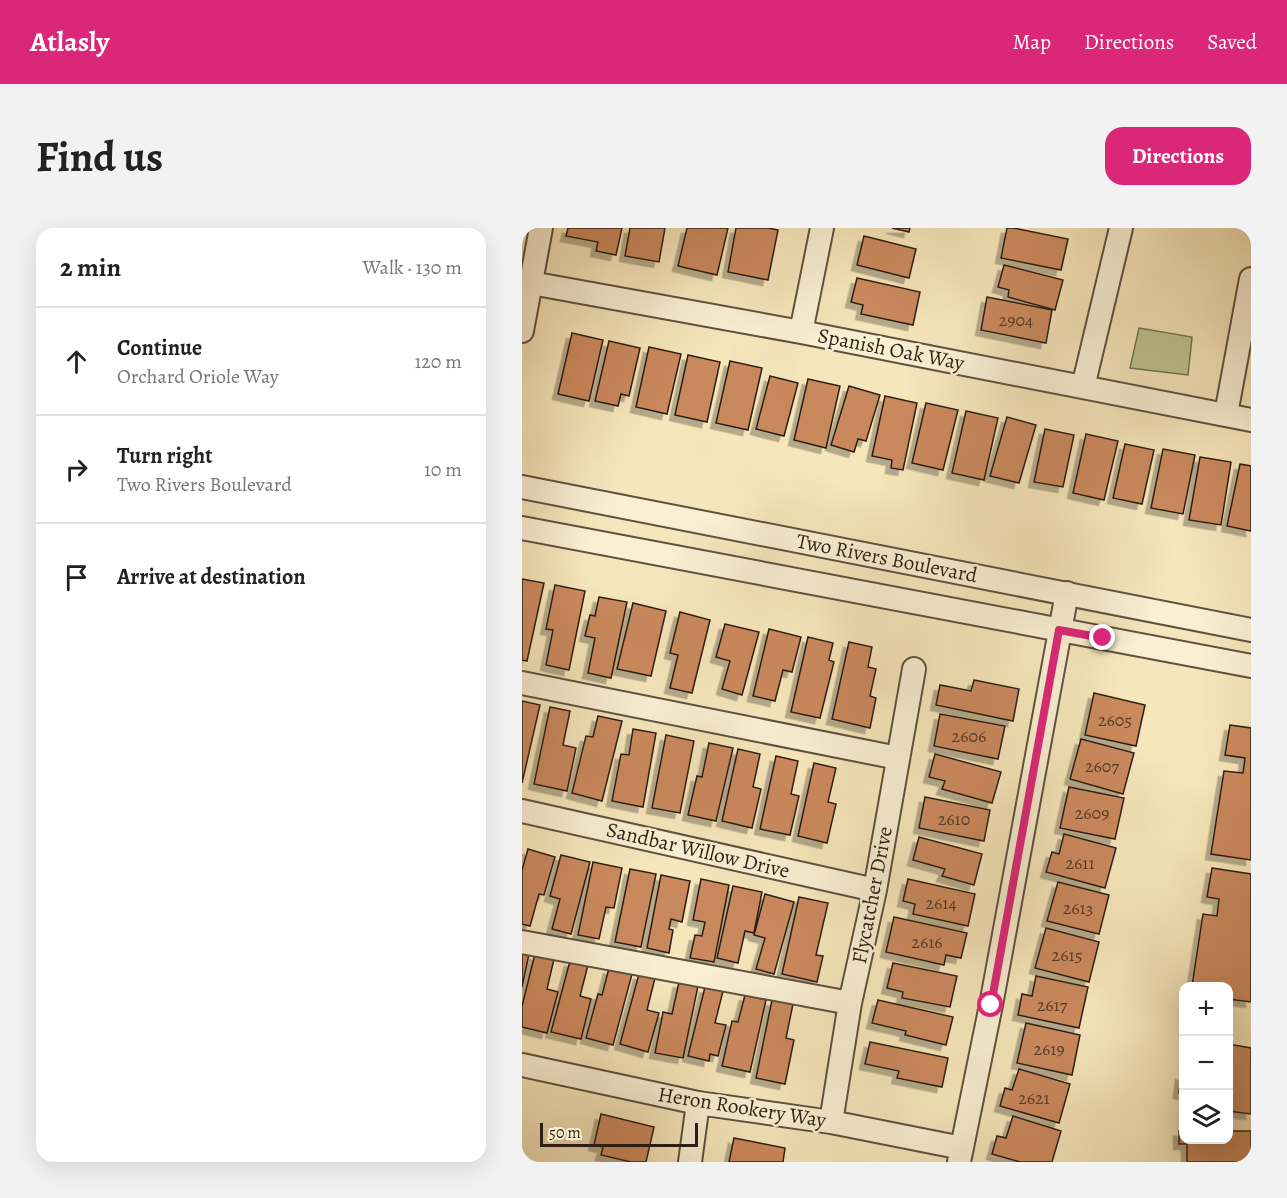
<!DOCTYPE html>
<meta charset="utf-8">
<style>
body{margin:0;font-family:Alegreya,serif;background:#f2f2f2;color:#222}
.controls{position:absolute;right:18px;bottom:18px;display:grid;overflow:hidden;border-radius:12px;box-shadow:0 6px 24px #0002}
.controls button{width:54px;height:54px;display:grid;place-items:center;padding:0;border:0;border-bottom:2px solid #e0e0e0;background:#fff;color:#222;font:30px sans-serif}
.scale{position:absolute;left:18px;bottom:15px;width:158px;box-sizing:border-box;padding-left:6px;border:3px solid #2d1f16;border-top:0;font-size:16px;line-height:21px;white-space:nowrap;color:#2d1f16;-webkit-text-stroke:4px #f9efd3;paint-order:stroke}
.stop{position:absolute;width:18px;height:18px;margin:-14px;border:4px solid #db2777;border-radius:50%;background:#fff}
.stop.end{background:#db2777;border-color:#fff;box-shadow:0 2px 6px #0008}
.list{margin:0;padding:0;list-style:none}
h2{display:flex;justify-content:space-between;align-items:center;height:78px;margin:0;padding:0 24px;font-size:26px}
h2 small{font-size:20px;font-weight:400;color:#767676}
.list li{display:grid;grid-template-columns:39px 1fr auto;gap:18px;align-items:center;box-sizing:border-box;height:108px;padding:0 24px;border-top:2px solid #e0e0e0}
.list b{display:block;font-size:22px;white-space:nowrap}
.list p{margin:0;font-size:20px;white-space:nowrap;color:#767676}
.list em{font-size:20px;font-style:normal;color:#767676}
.icon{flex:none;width:33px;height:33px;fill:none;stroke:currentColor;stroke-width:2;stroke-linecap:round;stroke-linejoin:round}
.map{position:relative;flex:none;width:729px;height:934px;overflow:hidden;border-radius:18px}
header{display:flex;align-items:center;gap:36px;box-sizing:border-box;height:84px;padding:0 30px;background:#db2777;color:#fff}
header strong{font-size:28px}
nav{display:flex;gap:33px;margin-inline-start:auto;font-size:21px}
.intro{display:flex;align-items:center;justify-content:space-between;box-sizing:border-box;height:144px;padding:0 36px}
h1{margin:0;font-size:42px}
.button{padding:15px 27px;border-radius:18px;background:#db2777;color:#fff;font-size:21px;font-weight:700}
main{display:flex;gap:36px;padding:0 36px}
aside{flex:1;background:#fff;border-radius:18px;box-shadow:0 6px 24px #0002}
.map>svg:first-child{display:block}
.green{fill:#bdc490;stroke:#757253;stroke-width:1.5}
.building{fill:#ca895d;stroke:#2d1f16;stroke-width:1.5;filter:url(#shadow)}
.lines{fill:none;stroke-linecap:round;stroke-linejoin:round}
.minor-casing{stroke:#5f513f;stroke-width:26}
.minor{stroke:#f9efd3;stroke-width:22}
.route{stroke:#db2777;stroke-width:8}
.labels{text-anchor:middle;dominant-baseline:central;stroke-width:5;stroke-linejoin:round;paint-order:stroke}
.number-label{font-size:18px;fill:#543a28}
.street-label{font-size:21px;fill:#2d1f16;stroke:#f9efd3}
</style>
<header>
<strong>Atlasly</strong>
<nav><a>Map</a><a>Directions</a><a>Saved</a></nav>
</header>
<div class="intro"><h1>Find us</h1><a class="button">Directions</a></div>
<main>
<aside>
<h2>2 min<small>Walk · 130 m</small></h2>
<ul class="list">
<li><svg class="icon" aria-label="ahead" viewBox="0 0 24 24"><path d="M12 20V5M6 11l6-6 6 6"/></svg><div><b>Continue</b><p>Orchard Oriole Way</p></div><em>120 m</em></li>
<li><svg class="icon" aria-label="right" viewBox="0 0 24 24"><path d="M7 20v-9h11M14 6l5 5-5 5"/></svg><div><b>Turn right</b><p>Two Rivers Boulevard</p></div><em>10 m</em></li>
<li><svg class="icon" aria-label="arrive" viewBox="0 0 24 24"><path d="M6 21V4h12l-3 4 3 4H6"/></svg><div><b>Arrive at destination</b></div></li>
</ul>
</aside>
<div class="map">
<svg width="729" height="934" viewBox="0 0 729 934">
<defs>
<filter id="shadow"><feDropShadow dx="-5.5" dy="5.5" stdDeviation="0" flood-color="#0004"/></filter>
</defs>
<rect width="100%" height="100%" fill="#f6e6bb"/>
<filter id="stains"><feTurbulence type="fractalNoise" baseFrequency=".00333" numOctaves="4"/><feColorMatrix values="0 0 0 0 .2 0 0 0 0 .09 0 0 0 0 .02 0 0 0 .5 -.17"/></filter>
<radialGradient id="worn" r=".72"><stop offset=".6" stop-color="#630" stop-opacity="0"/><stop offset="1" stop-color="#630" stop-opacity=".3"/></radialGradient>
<path class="green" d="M 617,100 L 670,109 L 666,147 L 608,140 Z"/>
<path class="building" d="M 46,0 L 100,0 L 94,27 L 74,23 L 76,14 L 44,8 Z
M 108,0 L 143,0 L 137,34 L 103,28 Z
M 165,0 L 206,0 L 195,47 L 156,38 Z
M 214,0 L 246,0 L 256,2 L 246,52 L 206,44 Z
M 370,0 L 388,0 L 387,4 Z
M 485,0 L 492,0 L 546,11 L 539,42 L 479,30 Z
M 342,8 L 394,21 L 387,50 L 335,37 Z
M 482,37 L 541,52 L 533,82 L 486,69 L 487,62 L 476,59 Z
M 335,50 L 398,64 L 391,97 L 339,86 L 341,77 L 329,74 Z
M 465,69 L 530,82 L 524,115 L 459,102 Z
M 50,105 L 81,112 L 67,173 L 36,166 Z
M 87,113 L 118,120 L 107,168 L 99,166 L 96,178 L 73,173 Z
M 127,119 L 159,126 L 145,186 L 114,179 Z
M 166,127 L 198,134 L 185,194 L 153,187 Z
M 208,133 L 240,140 L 226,202 L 194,195 Z
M 248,148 L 276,155 L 262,208 L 234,201 Z
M 286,151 L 318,158 L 304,220 L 272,212 Z
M 327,158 L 358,167 L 344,213 L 336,211 L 332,224 L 309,217 Z
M 363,168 L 395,175 L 381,242 L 369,240 L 370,232 L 350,228 Z
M 404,175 L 436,182 L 421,242 L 390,235 Z
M 444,183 L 476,190 L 462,252 L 430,245 Z
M 485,189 L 514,197 L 497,255 L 468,248 Z
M 523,201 L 552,207 L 541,259 L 512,254 Z
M 564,206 L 596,213 L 582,272 L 551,265 Z
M 603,216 L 632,222 L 620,276 L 591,270 Z
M 641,221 L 673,227 L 661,286 L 629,280 Z
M 678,229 L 709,234 L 699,297 L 667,292 Z
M 718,236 L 729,238 L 729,303 L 705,298 Z
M 0,351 L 22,355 L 5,433 L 0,432 Z
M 33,357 L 63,363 L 47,442 L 24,437 L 31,402 L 24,401 Z
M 77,369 L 105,374 L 89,450 L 66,445 L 73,410 L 63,408 L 68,387 L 73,388 Z
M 111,375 L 144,383 L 129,448 L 95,441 Z
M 158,384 L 188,392 L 170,465 L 148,460 L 156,427 L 148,425 Z
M 203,396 L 237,404 L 220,467 L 200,461 L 208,433 L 194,429 Z
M 247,401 L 279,409 L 270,444 L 261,442 L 253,473 L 231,468 Z
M 286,409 L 311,415 L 307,432 L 312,434 L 298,490 L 269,484 Z
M 327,414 L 350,419 L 346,439 L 354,441 L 348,468 L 354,470 L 348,500 L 310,491 Z
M 452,452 L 497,461 L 491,493 L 414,477 L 418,457 L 449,463 Z
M 572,465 L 623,477 L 614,518 L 563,507 Z
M 0,473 L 18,477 L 0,555 Z
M 28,479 L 48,483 L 41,517 L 54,520 L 45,563 L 12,556 Z
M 418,486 L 483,498 L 476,531 L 412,518 Z
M 76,488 L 100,493 L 80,573 L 50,565 L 64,508 L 71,509 Z
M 708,497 L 729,500 L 729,632 L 689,626 L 702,543 L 721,545 L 723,530 L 703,527 Z
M 111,501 L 134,505 L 121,579 L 90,573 L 99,526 L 107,527 Z
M 144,507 L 172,513 L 158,585 L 130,580 Z
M 559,511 L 612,525 L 601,566 L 548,551 Z
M 187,515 L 211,520 L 194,593 L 166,587 L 175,548 L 180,549 Z
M 216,521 L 238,526 L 231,559 L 239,561 L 230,600 L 200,593 Z
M 413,526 L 479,544 L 470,575 L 420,561 L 423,553 L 407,549 Z
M 254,528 L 276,533 L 269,566 L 277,568 L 268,607 L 238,601 Z
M 292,535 L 314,540 L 306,574 L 314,576 L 305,615 L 276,608 Z
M 547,559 L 602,570 L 593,611 L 538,600 Z
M 403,569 L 468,582 L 462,613 L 397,600 Z
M 542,606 L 594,620 L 583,660 L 524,644 L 530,624 L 537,626 Z
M 397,609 L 460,626 L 452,657 L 420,648 L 423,641 L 391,632 Z
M 6,621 L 33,629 L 22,667 L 17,666 L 8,698 L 0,696 L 0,642 Z
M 39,627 L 68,634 L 49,706 L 30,701 L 38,671 L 28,668 Z
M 71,634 L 100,640 L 92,680 L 84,679 L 77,711 L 56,707 Z
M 690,640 L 729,646 L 729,774 L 706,771 L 706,758 L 670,758 L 681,686 L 695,688 L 697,671 L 685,669 Z
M 108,641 L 134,646 L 119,719 L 93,714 Z
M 139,647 L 168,653 L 160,694 L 149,691 L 147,701 L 151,702 L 147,725 L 125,720 Z
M 179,651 L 207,657 L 192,734 L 168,730 L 173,707 L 180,708 L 183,694 L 171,692 Z
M 386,651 L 453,666 L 446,698 L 391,686 L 393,676 L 381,673 Z
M 536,654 L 587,667 L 577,706 L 525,693 Z
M 211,658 L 240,664 L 232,705 L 223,703 L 216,735 L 195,730 Z
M 243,666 L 272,674 L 252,746 L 234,741 L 243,710 L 232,707 Z
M 277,669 L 306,675 L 294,727 L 301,728 L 295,754 L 260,746 Z
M 372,689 L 445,705 L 439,730 L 424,727 L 422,737 L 364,724 Z
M 524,700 L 577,714 L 567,754 L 513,740 Z
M 0,724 L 7,726 L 0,759 Z
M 13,726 L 32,731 L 25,761 L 36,764 L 25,805 L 0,799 L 0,778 Z
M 48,733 L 66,737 L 58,768 L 69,771 L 59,811 L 29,804 Z
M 371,735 L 435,748 L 428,779 L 380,770 L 381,764 L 365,760 Z
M 87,740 L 110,746 L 91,817 L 64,810 L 76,766 L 80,767 Z
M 117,746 L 133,750 L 125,782 L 137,785 L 126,824 L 98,816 Z
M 514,748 L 566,759 L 557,800 L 496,787 L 500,766 L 510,768 Z
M 157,754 L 176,758 L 161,830 L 133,825 L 141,784 L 150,786 Z
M 183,759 L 201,763 L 193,795 L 204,797 L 196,828 L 188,826 L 187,833 L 166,828 Z
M 223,767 L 244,772 L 228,844 L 200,838 L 210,793 L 216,794 Z
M 250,772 L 271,776 L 264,810 L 272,812 L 263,856 L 234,850 Z
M 356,772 L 431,789 L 424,817 L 383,807 L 384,803 L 350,795 Z
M 504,795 L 558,807 L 550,847 L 495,835 Z
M 348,814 L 426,830 L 420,859 L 375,850 L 377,843 L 343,836 Z
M 706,816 L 729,820 L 729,886 L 706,883 Z
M 497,841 L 548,856 L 537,895 L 478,878 L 483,860 L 490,862 Z
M 659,846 L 662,847 L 662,866 L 657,865 Z
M 79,886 L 132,899 L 124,934 L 109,934 L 79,927 L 81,919 L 72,917 Z
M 491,888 L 539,903 L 530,934 L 498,934 L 470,926 L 475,908 L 484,910 Z
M 657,903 L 662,903 L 662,912 L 706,912 L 706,903 L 729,903 L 729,934 L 665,934 L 665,916 L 657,916 Z
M 212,910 L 263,920 L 261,934 L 207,934 Z"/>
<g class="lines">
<g class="minor-casing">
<path id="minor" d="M 9,55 L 279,104 L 729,192
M 0,103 L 19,0
M 279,104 L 300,0
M 561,159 L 599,0
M 704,186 L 729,51
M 0,259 L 729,402
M 0,300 L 729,438
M 0,455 L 376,530
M 0,583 L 353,662
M 0,714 L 328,775
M 0,837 L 176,875 L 309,894 L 440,920
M 309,894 L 328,775 L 353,662 L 392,441
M 168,934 L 176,875
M 437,934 L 469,777 L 545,365"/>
</g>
<use href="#minor" class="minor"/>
</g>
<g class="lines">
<path class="route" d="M 469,777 L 537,402 L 581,410"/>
</g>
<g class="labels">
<g class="number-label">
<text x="494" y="92">2904</text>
<text x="593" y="492">2605</text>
<text x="447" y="508">2606</text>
<text x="580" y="538">2607</text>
<text x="570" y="585">2609</text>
<text x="432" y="591">2610</text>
<text x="558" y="635">2611</text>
<text x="419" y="675">2614</text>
<text x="556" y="680">2613</text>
<text x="405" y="714">2616</text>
<text x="545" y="727">2615</text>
<text x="530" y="777">2617</text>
<text x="527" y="821">2619</text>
<text x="512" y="870">2621</text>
</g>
<g class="street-label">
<text transform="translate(369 121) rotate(11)">Spanish Oak Way</text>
<text transform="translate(365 330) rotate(11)">Two Rivers Boulevard</text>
<text transform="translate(176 622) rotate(13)">Sandbar Willow Drive</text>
<text transform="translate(350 667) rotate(-79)">Flycatcher Drive</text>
<text transform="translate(220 879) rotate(9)">Heron Rookery Way</text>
</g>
</g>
<rect width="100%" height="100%" filter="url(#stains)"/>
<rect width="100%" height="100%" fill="url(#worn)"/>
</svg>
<div class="controls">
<button>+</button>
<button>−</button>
<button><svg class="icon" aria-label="layers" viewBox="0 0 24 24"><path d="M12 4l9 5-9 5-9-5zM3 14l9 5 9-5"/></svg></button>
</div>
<div class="scale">50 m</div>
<div class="stop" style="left:469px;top:777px"></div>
<div class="stop end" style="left:581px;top:410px"></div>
</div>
</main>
